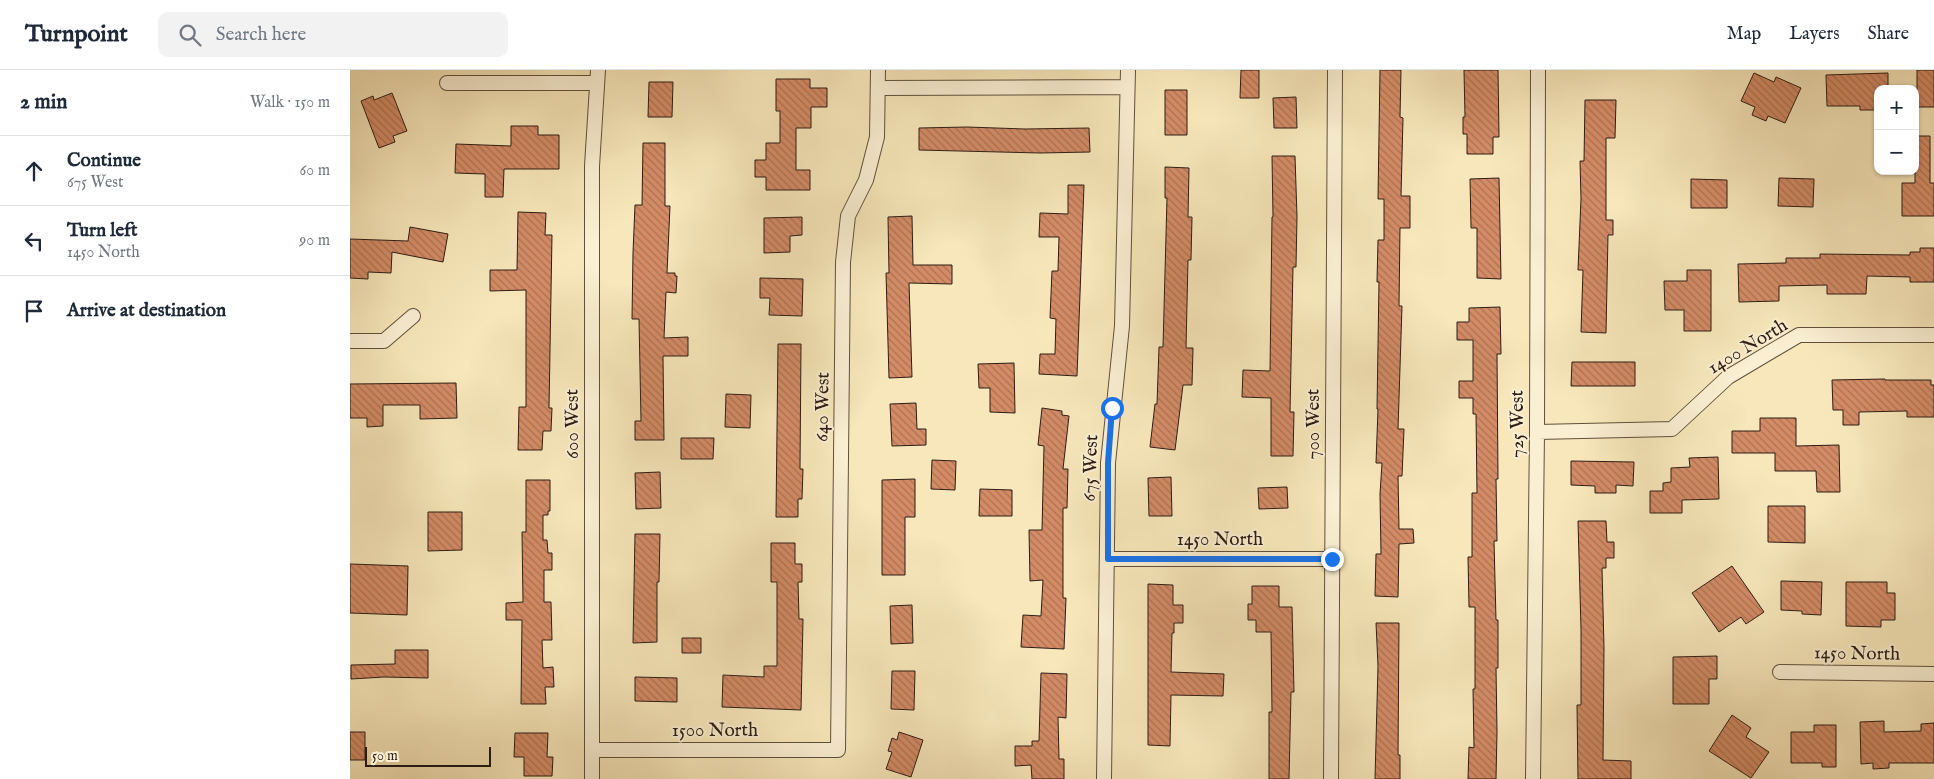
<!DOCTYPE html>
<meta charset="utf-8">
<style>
body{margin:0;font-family:"IM FELL English",serif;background:#f2f2f3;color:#1f2937}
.controls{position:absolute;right:15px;top:15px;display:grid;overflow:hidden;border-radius:10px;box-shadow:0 1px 4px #0004}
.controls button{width:45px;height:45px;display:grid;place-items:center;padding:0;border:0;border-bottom:1px solid #e0e1e3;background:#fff;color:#1f2937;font:25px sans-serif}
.scale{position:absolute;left:15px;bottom:12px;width:126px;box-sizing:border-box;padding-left:5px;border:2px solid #2d1d13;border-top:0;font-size:14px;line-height:18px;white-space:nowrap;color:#2d1d13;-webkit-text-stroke:4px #faefd2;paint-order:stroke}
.stop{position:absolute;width:15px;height:15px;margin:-11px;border:4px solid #1a73e8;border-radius:50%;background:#fff}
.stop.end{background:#1a73e8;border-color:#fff;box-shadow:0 1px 5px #0008}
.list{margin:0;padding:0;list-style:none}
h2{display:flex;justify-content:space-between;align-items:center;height:65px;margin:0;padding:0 20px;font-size:21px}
h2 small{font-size:16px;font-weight:400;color:#747a83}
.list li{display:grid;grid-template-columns:32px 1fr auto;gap:15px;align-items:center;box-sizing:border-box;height:70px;padding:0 20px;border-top:1px solid #e0e1e3}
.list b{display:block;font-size:19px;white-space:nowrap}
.list p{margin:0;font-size:16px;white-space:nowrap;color:#747a83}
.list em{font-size:16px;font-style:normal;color:#747a83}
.icon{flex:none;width:28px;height:28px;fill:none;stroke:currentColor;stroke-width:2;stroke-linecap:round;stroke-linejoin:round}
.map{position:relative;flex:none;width:1584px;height:709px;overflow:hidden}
header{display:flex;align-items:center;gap:30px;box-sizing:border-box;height:70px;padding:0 25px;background:#fff;border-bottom:1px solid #e0e1e3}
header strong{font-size:24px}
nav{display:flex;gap:28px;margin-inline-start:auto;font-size:18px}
.search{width:350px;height:45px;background:#f2f2f3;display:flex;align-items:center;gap:12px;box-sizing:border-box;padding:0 18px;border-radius:10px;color:#747a83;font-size:19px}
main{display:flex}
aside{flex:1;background:#fff}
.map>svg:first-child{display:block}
.building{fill:url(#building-back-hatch);stroke:#2d1d13}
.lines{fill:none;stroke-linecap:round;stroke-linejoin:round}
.street-casing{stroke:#60503d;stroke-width:16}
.street{stroke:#faefd2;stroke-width:14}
.route{stroke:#1a73e8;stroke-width:6}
.labels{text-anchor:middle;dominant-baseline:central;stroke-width:4;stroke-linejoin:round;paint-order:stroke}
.street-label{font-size:19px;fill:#2d1d13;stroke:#faefd2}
</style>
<header>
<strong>Turnpoint</strong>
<div class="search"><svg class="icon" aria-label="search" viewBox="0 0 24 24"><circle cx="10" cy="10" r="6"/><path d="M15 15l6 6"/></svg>Search here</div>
<nav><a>Map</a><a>Layers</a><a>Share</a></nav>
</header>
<main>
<aside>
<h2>2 min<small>Walk · 150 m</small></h2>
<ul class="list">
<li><svg class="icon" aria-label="ahead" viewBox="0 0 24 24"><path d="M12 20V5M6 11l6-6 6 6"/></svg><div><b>Continue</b><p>675 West</p></div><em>60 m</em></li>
<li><svg class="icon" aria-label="left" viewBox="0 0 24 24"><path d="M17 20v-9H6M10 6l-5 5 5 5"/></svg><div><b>Turn left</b><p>1450 North</p></div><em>90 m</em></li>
<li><svg class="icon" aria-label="arrive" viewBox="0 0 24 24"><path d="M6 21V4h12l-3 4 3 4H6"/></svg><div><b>Arrive at destination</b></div></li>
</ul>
</aside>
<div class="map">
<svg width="1584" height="709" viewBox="0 0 1584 709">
<defs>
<pattern id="building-back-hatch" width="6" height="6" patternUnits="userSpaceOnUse" patternTransform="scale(1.25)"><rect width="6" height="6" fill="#d48c67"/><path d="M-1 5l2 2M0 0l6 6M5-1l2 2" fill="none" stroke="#ac7254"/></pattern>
</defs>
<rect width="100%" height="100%" fill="#f7e7ba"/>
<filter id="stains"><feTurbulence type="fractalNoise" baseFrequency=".004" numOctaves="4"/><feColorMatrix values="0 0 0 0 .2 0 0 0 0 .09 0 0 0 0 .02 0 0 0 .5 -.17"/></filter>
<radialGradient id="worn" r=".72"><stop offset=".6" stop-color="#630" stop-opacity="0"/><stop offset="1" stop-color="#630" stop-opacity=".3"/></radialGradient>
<path class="building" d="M 891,0 L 909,0 L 909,28 L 890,28 Z
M 1030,0 L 1051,0 L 1050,47 L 1053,48 L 1051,126 L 1060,126 L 1060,158 L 1050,158 L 1049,236 L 1052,236 L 1048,359 L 1054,359 L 1052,406 L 1048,406 L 1049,459 L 1063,459 L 1064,473 L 1049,474 L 1048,527 L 1025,526 L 1026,484 L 1031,484 L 1030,424 L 1032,393 L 1026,393 L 1028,339 L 1027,339 L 1029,212 L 1027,212 L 1028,170 L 1034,170 L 1034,129 L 1028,129 Z
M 1114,0 L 1148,0 L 1149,67 L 1143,67 L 1143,84 L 1117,84 L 1117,64 L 1113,64 L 1113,47 L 1115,47 Z
M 1567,0 L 1584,0 L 1584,37 L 1567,37 Z
M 1404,3 L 1424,12 L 1426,7 L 1451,18 L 1435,53 L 1418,46 L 1416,51 L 1402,45 L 1405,37 L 1391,31 Z
M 1538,3 L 1538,19 L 1528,19 L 1528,40 L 1510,40 L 1510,36 L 1477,36 L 1476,5 Z
M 426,9 L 460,9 L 460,18 L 477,18 L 477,37 L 461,37 L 461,58 L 446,58 L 446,100 L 460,100 L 460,120 L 416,120 L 416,107 L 405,107 L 405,90 L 416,90 L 416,73 L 430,73 L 430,41 L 426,41 Z
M 299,12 L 323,12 L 322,47 L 298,47 Z
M 815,20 L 837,20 L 837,65 L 815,65 Z
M 42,23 L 57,61 L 43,66 L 45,72 L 29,78 L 11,31 L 23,26 L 24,30 Z
M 946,27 L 947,58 L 924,58 L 923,28 Z
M 1235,30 L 1266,30 L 1265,68 L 1256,68 L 1256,150 L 1263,150 L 1263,165 L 1258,165 L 1256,263 L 1231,262 L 1233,200 L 1228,200 L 1231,129 L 1230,91 L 1234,91 Z
M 161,56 L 188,56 L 188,65 L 209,65 L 209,99 L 154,99 L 153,127 L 135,127 L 135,104 L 105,103 L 106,74 L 161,76 Z
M 617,57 L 675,59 L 739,58 L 740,82 L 690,83 L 569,80 L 569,58 Z
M 1565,66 L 1580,66 L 1580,113 L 1584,113 L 1584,146 L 1552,146 L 1552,113 L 1565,113 Z
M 293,73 L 315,73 L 315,136 L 320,136 L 317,203 L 325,203 L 325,206 L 327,206 L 326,223 L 316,222 L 314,268 L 338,267 L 338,286 L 313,286 L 314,370 L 285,370 L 285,351 L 291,351 L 289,249 L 282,249 L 283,183 L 285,135 L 292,135 Z
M 922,86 L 945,86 L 947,147 L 946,197 L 943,197 L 940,342 L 944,342 L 943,386 L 921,386 L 921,328 L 892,327 L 893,300 L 920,301 L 922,147 L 923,147 Z
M 815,97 L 839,98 L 838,147 L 842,147 L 841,190 L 838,190 L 836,278 L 843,278 L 842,315 L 833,315 L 825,380 L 800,377 L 805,334 L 807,334 L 809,277 L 813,277 L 817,128 L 815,128 Z
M 1149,108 L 1151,209 L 1127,208 L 1127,158 L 1121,158 L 1120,109 Z
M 1429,108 L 1464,109 L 1463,137 L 1428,136 Z
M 1341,109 L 1377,110 L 1377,138 L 1341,138 Z
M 718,115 L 734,115 L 727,306 L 689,304 L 690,284 L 705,284 L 706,249 L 700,248 L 702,201 L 708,201 L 709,167 L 689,167 L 690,143 L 718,144 Z
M 168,142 L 196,143 L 195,165 L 202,165 L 199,338 L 202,338 L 201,361 L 193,361 L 192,380 L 168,380 L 169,337 L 176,337 L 176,220 L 140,221 L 140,200 L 167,200 Z
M 562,146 L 563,195 L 602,195 L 602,214 L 559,213 L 562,307 L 539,308 L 536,203 L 539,203 L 538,147 Z
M 452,147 L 452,165 L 440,166 L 440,182 L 414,183 L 414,148 Z
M 60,157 L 98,164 L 93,192 L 42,182 L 41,203 L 18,202 L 18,209 L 0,208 L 0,169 L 58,171 Z
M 1570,178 L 1584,178 L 1584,212 L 1560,212 L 1560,207 L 1517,206 L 1516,224 L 1477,224 L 1477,215 L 1429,216 L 1429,231 L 1389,232 L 1388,194 L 1436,193 L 1436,188 L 1470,188 L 1470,184 L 1560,185 L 1560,182 L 1570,182 Z
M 1337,200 L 1361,200 L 1361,261 L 1334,261 L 1334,240 L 1315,240 L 1314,211 L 1337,211 Z
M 410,208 L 453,209 L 452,246 L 419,245 L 420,228 L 410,228 Z
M 1150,237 L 1151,284 L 1147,284 L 1148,409 L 1146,409 L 1147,471 L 1144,471 L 1146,550 L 1148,550 L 1148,598 L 1146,598 L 1147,662 L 1146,709 L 1118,709 L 1119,677 L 1124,678 L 1123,619 L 1125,619 L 1125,537 L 1119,537 L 1118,487 L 1122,487 L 1122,423 L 1127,423 L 1126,344 L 1123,344 L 1123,328 L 1109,328 L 1109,311 L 1123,311 L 1123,270 L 1107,270 L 1107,252 L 1119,252 L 1119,238 Z
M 428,274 L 451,274 L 450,399 L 453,399 L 452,429 L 448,429 L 448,447 L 426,447 Z
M 1222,292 L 1285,292 L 1285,316 L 1221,316 Z
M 664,293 L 665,343 L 640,342 L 640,318 L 629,318 L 628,294 Z
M 1535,309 L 1535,310 L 1581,310 L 1581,315 L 1584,315 L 1584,347 L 1557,347 L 1557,341 L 1509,342 L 1509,355 L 1493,355 L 1493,340 L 1483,340 L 1482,310 Z
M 106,313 L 107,348 L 70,349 L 70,335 L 33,335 L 33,356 L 17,357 L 17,348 L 0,348 L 0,314 Z
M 376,324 L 401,325 L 400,358 L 375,357 Z
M 566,333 L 567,359 L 576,359 L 576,375 L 542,376 L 540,334 Z
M 692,338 L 712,341 L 712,345 L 719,346 L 713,399 L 718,399 L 717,438 L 713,438 L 713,528 L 716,528 L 714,579 L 671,577 L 673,545 L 691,546 L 693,510 L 680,511 L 679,460 L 692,460 L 694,376 L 688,375 Z
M 1410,348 L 1446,348 L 1446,376 L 1489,375 L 1490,422 L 1467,422 L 1466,401 L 1425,401 L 1425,383 L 1382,383 L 1382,361 L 1410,361 Z
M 331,368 L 364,368 L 363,389 L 331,389 Z
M 1368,387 L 1369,429 L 1332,430 L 1332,443 L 1300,443 L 1300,421 L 1313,421 L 1313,413 L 1321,412 L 1321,398 L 1340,397 L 1339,388 Z
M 582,390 L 606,391 L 605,420 L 581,419 Z
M 1221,391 L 1284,392 L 1283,416 L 1266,415 L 1266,423 L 1245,423 L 1245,416 L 1221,415 Z
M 310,402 L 311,438 L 286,439 L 285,403 Z
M 821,407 L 822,446 L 799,446 L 798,408 Z
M 565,409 L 565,447 L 555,447 L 555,505 L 532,505 L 532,410 Z
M 176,410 L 200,410 L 200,441 L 198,441 L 198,445 L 193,445 L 193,470 L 197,470 L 198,483 L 202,483 L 202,500 L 194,500 L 194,532 L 201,532 L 202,570 L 192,570 L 193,598 L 203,597 L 204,617 L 195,617 L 196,634 L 171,634 L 172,550 L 156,550 L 156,533 L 173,532 L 172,462 L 176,462 Z
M 937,417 L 938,438 L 909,439 L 908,418 Z
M 630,419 L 662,420 L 662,446 L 629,446 Z
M 1418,436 L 1455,436 L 1455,473 L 1418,472 Z
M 78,442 L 112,442 L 112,480 L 78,481 Z
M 1228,451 L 1256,451 L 1257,472 L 1264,472 L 1264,488 L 1256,488 L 1256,498 L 1252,498 L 1254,578 L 1253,690 L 1281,691 L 1281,709 L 1228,709 L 1227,635 L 1231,635 L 1231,559 Z
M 285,464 L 310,464 L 309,512 L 307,512 L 307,572 L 283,573 Z
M 421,473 L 445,473 L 445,494 L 452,494 L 452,512 L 448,512 L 449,549 L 453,549 L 451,640 L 372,637 L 373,605 L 414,607 L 414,596 L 427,596 L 427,512 L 421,512 Z
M 0,494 L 58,496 L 57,545 L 0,543 Z
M 1382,496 L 1414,542 L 1396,554 L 1391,547 L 1369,562 L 1342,523 Z
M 1431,511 L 1472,512 L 1471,545 L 1452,544 L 1452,541 L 1431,540 Z
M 1496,512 L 1537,512 L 1537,523 L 1545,523 L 1545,550 L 1531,550 L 1531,557 L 1496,556 Z
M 798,514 L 823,515 L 823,535 L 833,535 L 833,553 L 824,553 L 824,563 L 822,563 L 821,602 L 874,604 L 873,626 L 821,625 L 820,676 L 798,675 Z
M 902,516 L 929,516 L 929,537 L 942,537 L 944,622 L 941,622 L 939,709 L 919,709 L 919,642 L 922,642 L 921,562 L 906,562 L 906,550 L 898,550 L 898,534 L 902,534 Z
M 562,535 L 563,573 L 541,574 L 540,536 Z
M 1026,553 L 1049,553 L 1048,685 L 1050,685 L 1050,709 L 1025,709 L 1028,596 Z
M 332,568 L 351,568 L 351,583 L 332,583 Z
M 45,580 L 78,580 L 78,608 L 34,607 L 1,609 L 1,595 L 45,594 Z
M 1367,586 L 1367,609 L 1359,609 L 1359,634 L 1323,634 L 1323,587 Z
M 542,601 L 565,601 L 564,640 L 541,639 Z
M 691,603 L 717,604 L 716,648 L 708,647 L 709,689 L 714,689 L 714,709 L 682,709 L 681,695 L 665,696 L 665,676 L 682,676 L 682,671 L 689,671 Z
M 285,607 L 327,608 L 327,632 L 285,631 Z
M 1382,645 L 1401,658 L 1396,667 L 1419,682 L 1401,708 L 1359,681 Z
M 1534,651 L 1534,662 L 1571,661 L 1571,654 L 1584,653 L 1584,693 L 1539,693 L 1539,698 L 1523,699 L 1523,693 L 1511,694 L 1510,652 Z
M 1464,655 L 1486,655 L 1486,697 L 1472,697 L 1472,693 L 1441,693 L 1441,662 L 1464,662 Z
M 0,662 L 15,662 L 15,690 L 0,690 Z
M 549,662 L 573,670 L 561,707 L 536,699 L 542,682 L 538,681 L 542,668 L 547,670 Z
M 165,663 L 198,663 L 197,687 L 203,687 L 202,706 L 174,706 L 174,687 L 164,687 Z"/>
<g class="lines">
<g class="street-casing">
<path id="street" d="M 97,13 L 247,13
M 529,18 L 777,17
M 0,271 L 34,271 L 63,246
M 1187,362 L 1322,359 L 1378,307 L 1449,265 L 1584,265
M 758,489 L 982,489
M 1430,602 L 1584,604
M 242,680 L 488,680 L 493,192 L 498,146 L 516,110 L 527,67 L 528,0
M 242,709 L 242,96 L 248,0
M 754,709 L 758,393 L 772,256 L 778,0
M 981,709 L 985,0
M 1183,709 L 1187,362 L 1188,0"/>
</g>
<use href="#street" class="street"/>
</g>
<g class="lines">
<path class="route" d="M 762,338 L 758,393 L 758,489 L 982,489"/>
</g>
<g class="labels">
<g class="street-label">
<text transform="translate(1398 277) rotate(-31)">1400 North</text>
<text transform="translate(473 337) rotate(-89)">640 West</text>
<text transform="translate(223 354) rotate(-90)">600 West</text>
<text transform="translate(964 354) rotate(-90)">700 West</text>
<text transform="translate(1168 354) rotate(-90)">725 West</text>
<text transform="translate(741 398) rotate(-88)">675 West</text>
<text x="870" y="470">1450 North</text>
<text transform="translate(1507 584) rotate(1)">1450 North</text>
<text x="365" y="661">1500 North</text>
</g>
</g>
<rect width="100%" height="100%" filter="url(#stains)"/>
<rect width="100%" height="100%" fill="url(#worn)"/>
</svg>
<div class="controls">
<button>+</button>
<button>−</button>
</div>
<div class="scale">50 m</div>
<div class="stop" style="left:762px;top:338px"></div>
<div class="stop end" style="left:982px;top:489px"></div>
</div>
</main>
